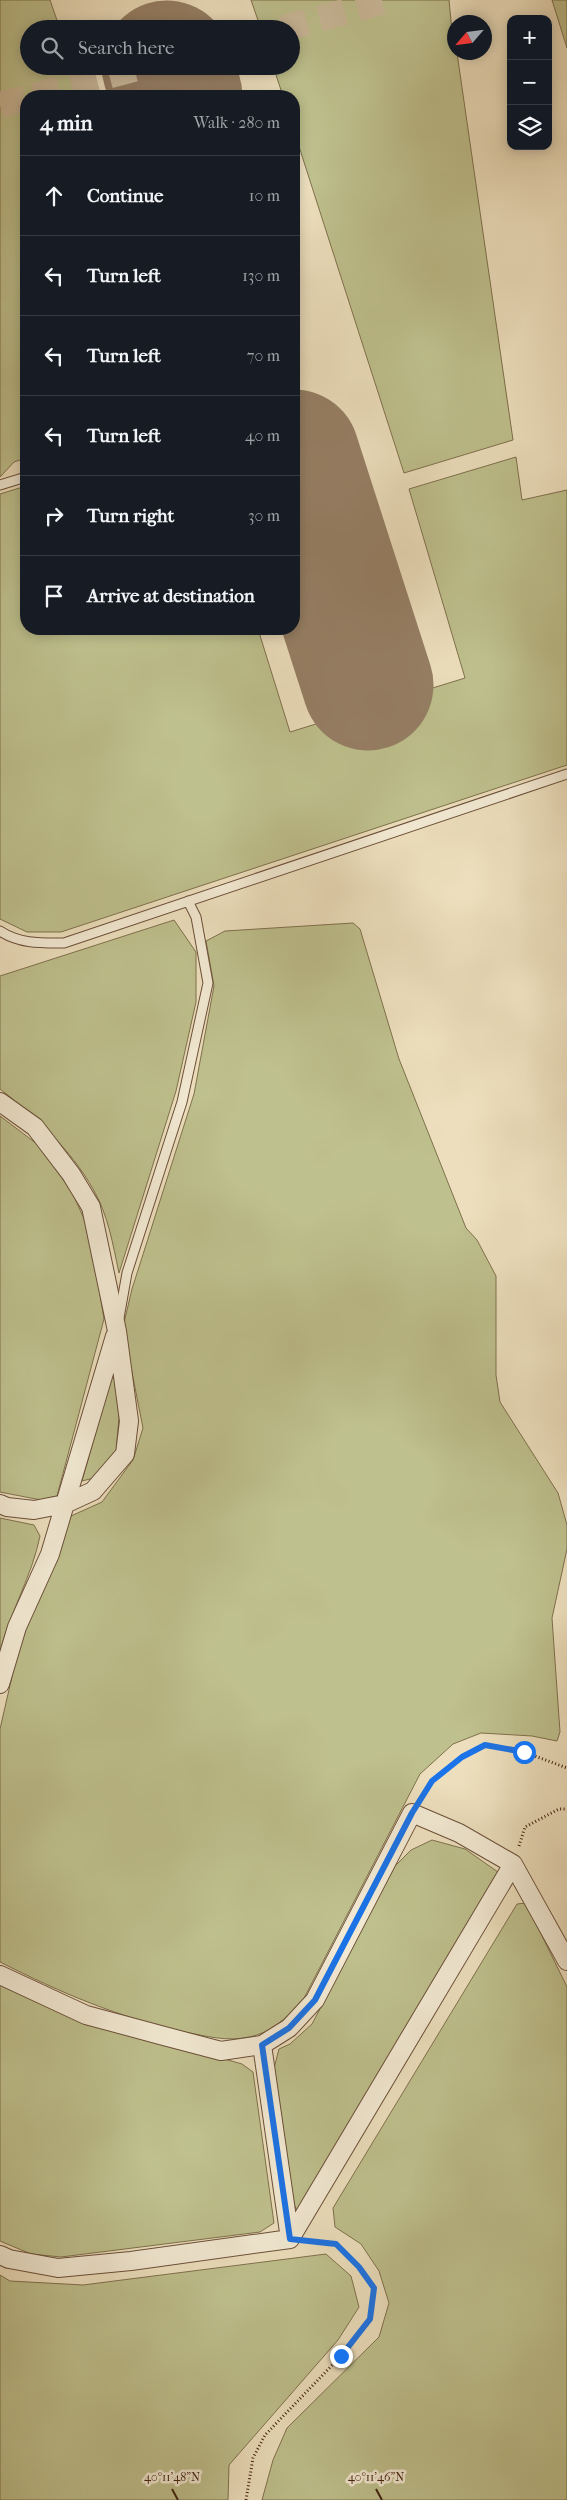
<!DOCTYPE html>
<meta charset="utf-8">
<style>
body{margin:0;font-family:"IM FELL French Canon",serif;background:#242831;color:#f1f3f6}
.controls{position:absolute;right:15px;top:15px;display:grid;overflow:hidden;border-radius:10px;box-shadow:0 2px 12px #0003}
.controls button{width:45px;height:45px;display:grid;place-items:center;padding:0;border:0;border-bottom:1px solid #363941;background:#171b24;color:#f1f3f6;font:25px sans-serif}
.compass{position:absolute;left:447px;top:15px;width:45px;height:45px;border-radius:50%;background:#171b24;box-shadow:0 2px 12px #0003;rotate:242deg}
.stop{position:absolute;width:15px;height:15px;margin:-11px;border:4px solid #1a73e8;border-radius:50%;background:#fff}
.stop.end{background:#1a73e8;border-color:#fff;box-shadow:0 1px 5px #0008}
.list{margin:0;padding:0;list-style:none}
h2{display:flex;justify-content:space-between;align-items:center;height:65px;margin:0;padding:0 20px;font-size:21px}
h2 small{font-size:16px;font-weight:400;color:#9ea1a6}
.list li{display:grid;grid-template-columns:32px 1fr auto;gap:15px;align-items:center;box-sizing:border-box;height:80px;padding:0 20px;border-top:1px solid #363941}
.list b{display:block;font-size:19px;white-space:nowrap}
.list em{font-size:16px;font-style:normal;color:#9ea1a6}
.icon{flex:none;width:28px;height:28px;fill:none;stroke:currentColor;stroke-width:2;stroke-linecap:round;stroke-linejoin:round}
.map{position:relative;flex:none;width:567px;height:2500px;overflow:hidden}
.search{position:absolute;background:#171b24;box-shadow:0 2px 12px #0003;left:20px;top:20px;width:280px;height:55px;display:flex;align-items:center;gap:12px;box-sizing:border-box;padding:0 18px;border-radius:28px;color:#9ea1a6;font-size:19px}
.panel{position:absolute;background:#171b24;box-shadow:0 2px 12px #0003;left:20px;top:90px;width:280px;height:545px;border-radius:20px}
.map>svg:first-child{display:block}
.green{fill:#bec08d;stroke:#7f704d}
.lines{fill:none;stroke-linecap:round;stroke-linejoin:round}
.runway{stroke:#967f65;stroke-width:131}
.primary-tunnel{stroke:#cab99a;stroke-width:26;stroke-dasharray:26 13;stroke-linecap:butt}
.lane-casing{stroke:#6b4f39;stroke-width:11}
.street-casing{stroke:#6b4f39;stroke-width:20}
.path{stroke:#401f0d;stroke-width:3;stroke-dasharray:1 2.5;stroke-linecap:butt}
.lane{stroke:#f3ead4;stroke-width:9}
.street{stroke:#f3ead4;stroke-width:18}
.route{stroke:#1a73e8;stroke-width:6}
.ticks{fill:none;stroke:#401f0d;stroke-width:2}
.ticks-label{font-size:12px;text-anchor:middle;fill:#401f0d;stroke:#f3ead4;stroke-width:5;stroke-linejoin:round;paint-order:stroke}
</style>
<div class="map">
<svg width="567" height="2500" viewBox="0 0 567 2500">
<rect width="100%" height="100%" fill="#eddfbd"/>
<filter id="stains"><feTurbulence type="fractalNoise" baseFrequency=".004" numOctaves="4"/><feColorMatrix values="0 0 0 0 .2 0 0 0 0 .09 0 0 0 0 .02 0 0 0 .5 -.17"/></filter>
<radialGradient id="worn" r=".72"><stop offset=".6" stop-color="#630" stop-opacity="0"/><stop offset="1" stop-color="#630" stop-opacity=".3"/></radialGradient>
<path class="green" d="M 0,0 L 50,0 L 60,29 L 29,29 L 29,66 L 72,66 L 82,96 L 26,96 L 26,458 L 14,462 L 0,477 Z
M 251,0 L 449,0 L 454,52 L 457,53 L 513,440 L 404,473 L 294,131 L 294,96 L 283,96 L 273,66 L 291,66 L 291,29 L 261,29 Z
M 552,0 L 567,0 L 567,48 Z
M 516,457 L 522,500 L 567,490 L 567,765 L 61,932 L 27,932 L 0,919 L 0,494 L 26,486 L 26,629 L 258,629 L 290,732 L 465,678 L 409,489 Z
M 174,920 L 196,952 L 196,1002 L 176,1091 L 119,1273 C 113,1245 108,1214 93,1189 C 71,1150 36,1117 0,1089 L 0,976 Z
M 353,923 L 360,929 L 399,1059 L 466,1228 L 477,1240 L 496,1276 L 496,1375 L 500,1402 L 558,1493 L 567,1525 L 567,1549 L 552,1618 L 560,1732 L 557,1741 L 532,1736 L 481,1733 L 453,1744 L 420,1774 L 302,2002 C 287,2017 271,2033 249,2037 C 227,2042 206,2036 185,2032 C 120,2018 59,1992 0,1962 L 0,1729 L 19,1646 L 71,1516 L 102,1502 L 133,1460 L 143,1428 L 123,1327 L 132,1289 L 194,1094 L 214,986 L 206,941 L 225,931 Z
M 0,1116 L 37,1144 L 72,1192 L 90,1232 L 104,1319 L 57,1496 L 41,1500 L 0,1492 Z
M 114,1368 L 119,1417 L 116,1452 L 94,1478 L 82,1481 Z
M 0,1518 L 34,1525 L 40,1536 C 32,1576 10,1612 0,1652 Z
M 432,1840 L 465,1849 L 498,1872 L 297,2211 L 294,2204 L 272,2076 L 279,2049 L 290,2044 L 312,2024 L 395,1866 L 411,1850 Z
M 526,1903 L 567,1987 L 567,2500 L 262,2500 L 273,2460 L 287,2428 L 379,2337 L 389,2303 L 379,2271 L 361,2244 L 335,2227 L 333,2208 L 517,1904 Z
M 0,1984 L 207,2054 L 242,2064 L 253,2072 L 274,2223 L 260,2232 L 61,2257 L 31,2254 L 0,2241 Z
M 326,2254 L 351,2276 L 359,2307 L 338,2340 L 229,2465 L 228,2500 L 0,2500 L 0,2275 L 10,2281 L 83,2285 Z"/>
<g class="lines">
<path class="runway" d="M 167,66 L 177,96
M 294,455 L 368,685"/>
<path class="primary-tunnel" d="M 282,29 L 388,0
M 34,96 L 144,66
M 0,105 L 26,98"/>
<g class="lane-casing">
<path id="lane" d="M 0,485 L 26,477
M 0,931 C 20,944 41,943 64,943 L 567,774
M 119,1318 L 127,1273 L 182,1102 L 208,983 L 196,917 L 188,901"/>
</g>
<g class="street-casing">
<path id="street" d="M 0,1102 L 35,1127 L 71,1174 L 91,1207 L 117,1331 L 129,1421 L 125,1454 L 93,1491 L 65,1504 L 34,1510 L 7,1507 L 0,1504
M 0,1684 L 17,1627 L 50,1554 L 115,1336
M 0,1975 L 86,2015 L 164,2036 L 221,2051 L 262,2045 L 289,2028 L 315,2000 L 412,1813 L 459,1833 L 513,1864 L 567,1961
M 262,2045 L 290,2239
M 290,2239 L 513,1864
M 0,2255 L 9,2259 L 58,2268 L 131,2261 L 290,2239"/>
</g>
<path class="path" d="M 421,1798 L 432,1781 L 461,1757 L 485,1745 L 524,1752 L 567,1768
M 519,1846 L 525,1827 L 559,1809 L 567,1809
M 246,2500 L 253,2458 L 265,2435 L 341,2356 L 370,2319 L 374,2288 L 359,2267 L 336,2244 L 308,2241"/>
<use href="#lane" class="lane"/>
<use href="#street" class="street"/>
</g>
<g class="lines">
<path class="route" d="M 341,2356 L 370,2319 L 374,2288 L 359,2267 L 336,2244 L 290,2239 L 262,2045 L 289,2028 L 315,2000 L 412,1813 L 432,1781 L 462,1757 L 485,1745 L 524,1752"/>
</g>
<path class="ticks" d="M 172,2489 L 178,2500M 376,2489 L 382,2500"/>
<g class="ticks-label">
<text x="172" y="2481">40°11'48"N</text>
<text x="376" y="2481">40°11'46"N</text>
</g>
<rect width="100%" height="100%" filter="url(#stains)"/>
<rect width="100%" height="100%" fill="url(#worn)"/>
</svg>
<div class="controls">
<button>+</button>
<button>−</button>
<button><svg class="icon" aria-label="layers" viewBox="0 0 24 24"><path d="M12 4l9 5-9 5-9-5zM3 14l9 5 9-5"/></svg></button>
</div>
<svg class="compass" viewBox="-18 -18 36 36"><path d="M0-13l5 13h-10z" fill="#e53935"/><path d="M0 13l5-13h-10z" fill="#9ea1a6"/></svg>
<div class="stop" style="left:524px;top:1752px"></div>
<div class="stop end" style="left:341px;top:2356px"></div>
<div class="search"><svg class="icon" aria-label="search" viewBox="0 0 24 24"><circle cx="10" cy="10" r="6"/><path d="M15 15l6 6"/></svg>Search here</div>
<section class="panel">
<h2>4 min<small>Walk · 280 m</small></h2>
<ul class="list">
<li><svg class="icon" aria-label="ahead" viewBox="0 0 24 24"><path d="M12 20V5M6 11l6-6 6 6"/></svg><div><b>Continue</b></div><em>10 m</em></li>
<li><svg class="icon" aria-label="left" viewBox="0 0 24 24"><path d="M17 20v-9H6M10 6l-5 5 5 5"/></svg><div><b>Turn left</b></div><em>130 m</em></li>
<li><svg class="icon" aria-label="left" viewBox="0 0 24 24"><path d="M17 20v-9H6M10 6l-5 5 5 5"/></svg><div><b>Turn left</b></div><em>70 m</em></li>
<li><svg class="icon" aria-label="left" viewBox="0 0 24 24"><path d="M17 20v-9H6M10 6l-5 5 5 5"/></svg><div><b>Turn left</b></div><em>40 m</em></li>
<li><svg class="icon" aria-label="right" viewBox="0 0 24 24"><path d="M7 20v-9h11M14 6l5 5-5 5"/></svg><div><b>Turn right</b></div><em>30 m</em></li>
<li><svg class="icon" aria-label="arrive" viewBox="0 0 24 24"><path d="M6 21V4h12l-3 4 3 4H6"/></svg><div><b>Arrive at destination</b></div></li>
</ul>
</section>
</div>
